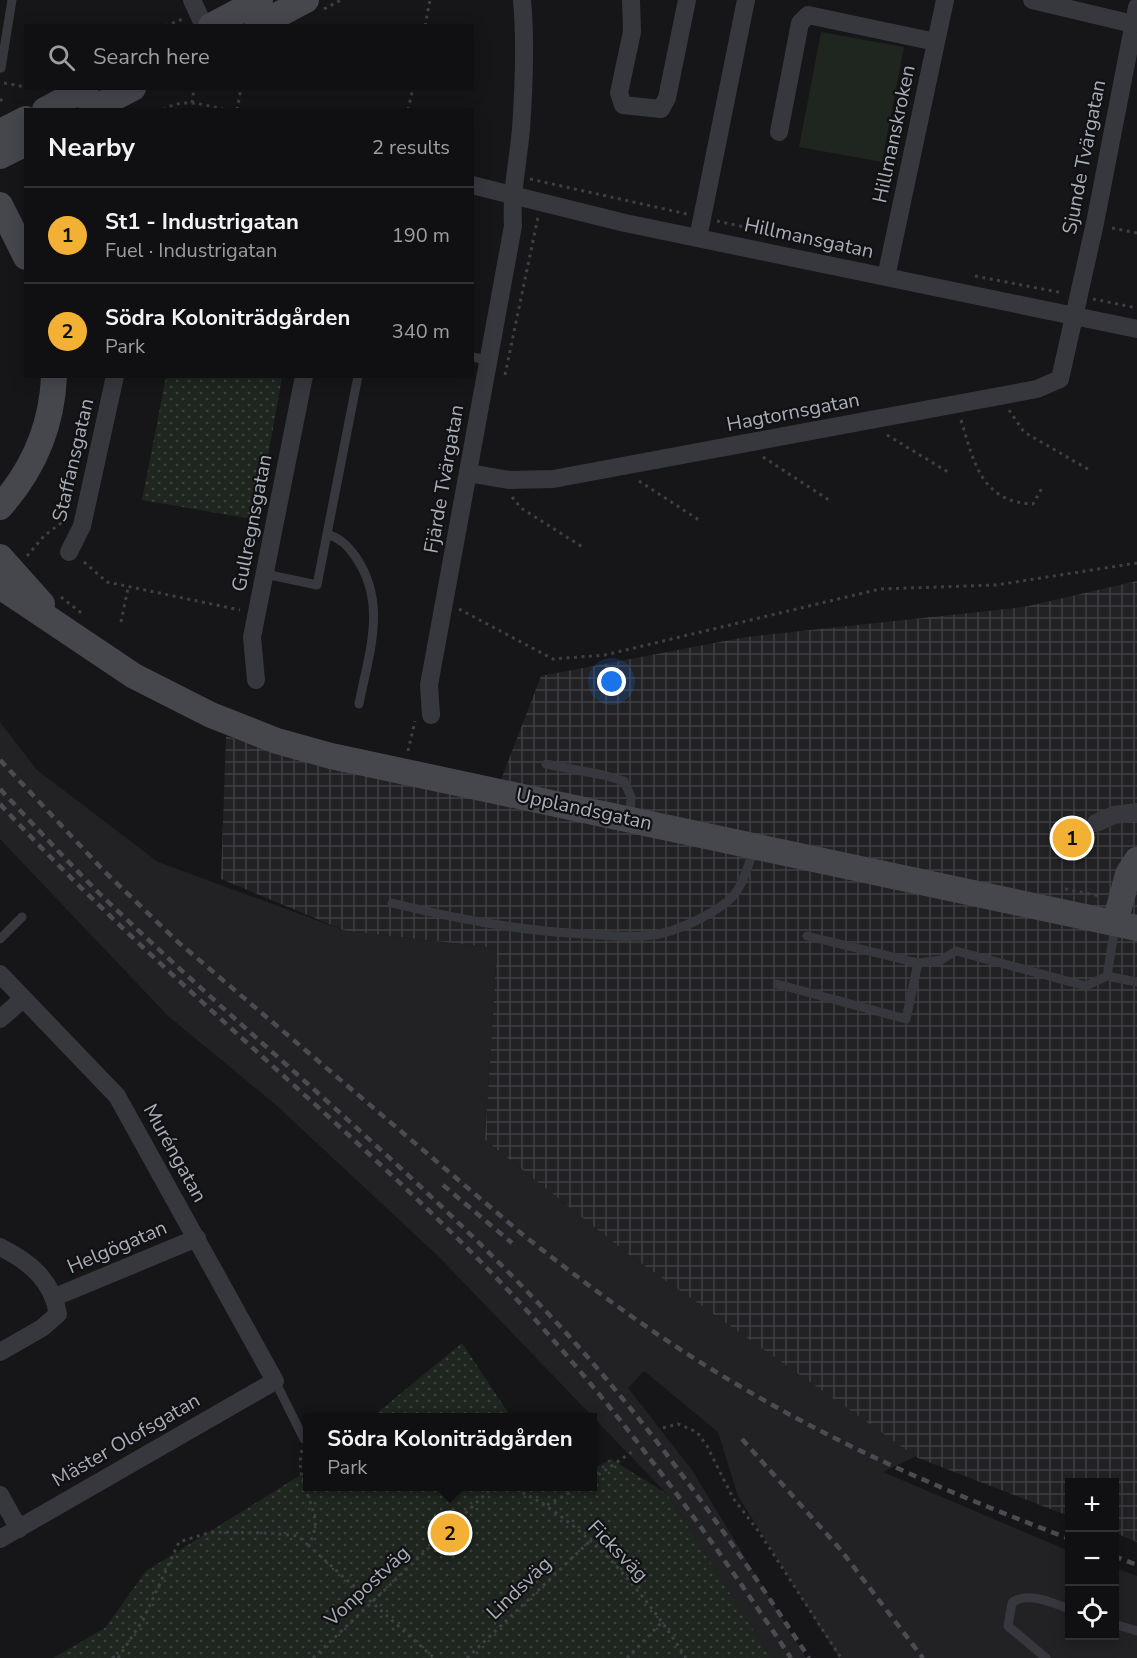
<!DOCTYPE html>
<meta charset="utf-8">
<style>
body{margin:0;font-family:"Nunito Sans",sans-serif;background:#1e1e20;color:#f1f3f6}
.controls{position:absolute;right:18px;bottom:18px;display:grid;overflow:hidden;border-radius:0px;box-shadow:0 3px 15px #0003}
.controls button{width:54px;height:54px;display:grid;place-items:center;padding:0;border:0;border-bottom:2px solid #303032;background:#101012;color:#f1f3f6;font:30px sans-serif}
.you{position:absolute;left:612px;top:682px;width:21px;height:21px;margin:-15px;border:4px solid #fff;border-radius:50%;background:#1a73e8;box-shadow:0 0 0 9px #1a73e833}
.badge{display:grid;place-items:center;width:39px;height:39px;border-radius:50%;background:#f2b134;color:#111;font-size:20px;font-weight:700}
.pin{position:absolute;translate:-50% -50%;border:3px solid #fff;box-shadow:0 2px 6px #0006}
.popup{position:absolute;left:303px;top:1413px;width:294px;height:78px;box-sizing:border-box;display:grid;place-content:center;border-radius:0px;background:#101012;filter:drop-shadow(0 2px 4px #0005);font-size:20px;white-space:nowrap;color:#9c9d9f}
.popup b{font-size:22px;color:#f1f3f6}
.popup::after{content:'';position:absolute;left:50%;top:100%;margin-left:-12px;border:12px solid transparent;border-top-color:#101012}
.list{margin:0;padding:0;list-style:none}
h2{display:flex;justify-content:space-between;align-items:center;height:78px;margin:0;padding:0 24px;font-size:26px}
h2 small{font-size:20px;font-weight:400;color:#9c9d9f}
.list li{display:grid;grid-template-columns:39px 1fr auto;gap:18px;align-items:center;box-sizing:border-box;height:96px;padding:0 24px;border-top:2px solid #303032}
.list b{display:block;font-size:22px;white-space:nowrap}
.list p{margin:0;font-size:20px;white-space:nowrap;color:#9c9d9f}
.list em{font-size:20px;font-style:normal;color:#9c9d9f}
.icon{flex:none;width:33px;height:33px;fill:none;stroke:currentColor;stroke-width:2;stroke-linecap:round;stroke-linejoin:round}
.map{position:relative;flex:none;width:1137px;height:1658px;overflow:hidden}
.search{position:absolute;background:#101012;box-shadow:0 3px 15px #0003;left:24px;top:24px;width:450px;height:66px;display:flex;align-items:center;gap:15px;box-sizing:border-box;padding:0 21px;border-radius:0px;color:#9c9d9f;font-size:22px}
.panel{position:absolute;background:#101012;box-shadow:0 3px 15px #0003;left:24px;top:108px;width:450px;height:270px;border-radius:0px}
.map>svg:first-child{display:block}
.built{fill:#222225}
.industrial{fill:url(#industrial-grid)}
.green{fill:url(#green-dots)}
.pitch{fill:#1e261f}
.lines{fill:none;stroke-linecap:round;stroke-linejoin:round}
.path{stroke:#3d3f44;stroke-width:3;stroke-dasharray:3 4.5;stroke-linecap:butt}
.lane{stroke:#37383d;stroke-width:9}
.street{stroke:#37383d;stroke-width:18}
.secondary{stroke:#45474d;stroke-width:26}
.rail{stroke:#4a4c52;stroke-width:4.5;stroke-dasharray:8 6;stroke-linecap:butt}
.labels{text-anchor:middle;dominant-baseline:central;stroke-width:4.5;stroke-linejoin:round;paint-order:stroke}
.street-label{font-size:20px;fill:#a8adb8;stroke:#111113}
</style>
<div class="map">
<svg width="1137" height="1658" viewBox="0 0 1137 1658">
<defs>
<pattern id="industrial-grid" width="8" height="8" patternUnits="userSpaceOnUse" patternTransform="scale(1.5)"><rect width="8" height="8" fill="#222225"/><path d="M0 4h8M4 0v8" fill="none" stroke="#3f3f43"/></pattern>
<pattern id="green-dots" width="8" height="8" patternUnits="userSpaceOnUse" patternTransform="scale(1.5)"><rect width="8" height="8" fill="#1e261f"/><path d="M2 2h.1M6 6h.1" fill="none" stroke="#3c433d" stroke-width="1.8" stroke-linecap="round"/></pattern>
</defs>
<rect width="100%" height="100%" fill="#161618"/>
<path class="built" d="M 0,722 L 37,770 L 158,862 L 346,931 L 497,948 L 485,1140 L 628,1254 L 916,1456 L 883,1472 L 1069,1551 L 1070,1636 L 1114,1636 L 1115,1568 L 1137,1576 L 1137,1658 L 839,1658 L 738,1496 L 718,1432 L 644,1371 L 628,1388 L 692,1470 L 806,1658 L 771,1658 L 667,1494 L 439,1257 L 276,1105 L 168,1016 L 0,839 Z"/>
<path class="industrial" d="M 1137,581 L 1137,1542 L 1115,1533 L 1114,1482 L 1070,1482 L 1069,1516 L 918,1458 L 628,1254 L 485,1140 L 497,948 L 346,931 L 221,879 L 226,736 L 327,767 L 494,798 L 541,676 L 746,637 L 1024,607 Z"/>
<path class="green" d="M 166,377 L 282,377 L 257,520 L 142,500 Z
M 462,1343 L 511,1417 L 372,1417 Z
M 611,1459 L 667,1494 L 771,1658 L 53,1658 L 105,1628 L 146,1571 L 307,1471 L 308,1486 L 592,1486 L 593,1469 Z"/>
<path class="pitch" d="M 821,32 L 904,47 L 882,162 L 799,147 Z"/>
<g class="lines">
<path class="path" d="M 324,9 L 341,0
M 165,26 L 183,19
M 425,26 L 430,0
M 4,83 L 26,87
M 0,99 L 4,103
M 192,103 L 194,88
M 163,110 C 183,97 205,105 226,110
M 237,110 L 241,88
M 408,110 L 413,88
M 530,179 L 687,214
M 717,221 L 816,243
M 1112,228 L 1137,233
M 975,276 L 1063,293
M 1093,299 L 1137,308
M 505,375 L 538,217
M 1009,410 L 1024,432 L 1091,471
M 961,420 C 974,462 981,502 1033,504 L 1042,488
M 887,435 L 948,472
M 763,457 L 829,500
M 639,481 L 702,522
M 512,497 L 521,508 L 584,548
M 27,556 L 44,536 L 65,520
M 84,562 L 107,582 L 240,610
M 61,597 L 84,615
M 459,609 L 553,659 L 605,655 L 880,589 L 996,585 L 1137,563
M 121,622 L 128,588
M 408,751 L 415,721
M 1065,889 L 1100,896
M 663,1428 L 678,1424 L 697,1432 L 707,1446 L 733,1498 L 759,1532 L 841,1658
M 302,1450 C 294,1482 318,1505 315,1528 C 314,1534 311,1540 309,1546 L 434,1658
M 592,1479 L 632,1452
M 509,1486 C 582,1518 644,1591 686,1658
M 547,1505 L 582,1486
M 112,1658 L 119,1654
M 118,1658 L 143,1620 L 179,1542 L 211,1532 L 269,1533 L 298,1536 L 309,1546
M 313,1658 L 494,1486
M 467,1658 L 591,1540
M 627,1658 L 663,1621"/>
<path class="lane" d="M 1,68 L 12,0
M 472,357 L 488,360
M 327,534 C 340,538 347,545 355,556 C 388,603 369,652 359,704
M 265,574 L 317,585 L 358,376
M 546,764 L 603,775 L 624,781 L 631,797 L 630,817
M 392,903 C 456,919 520,931 586,934 C 608,936 632,938 654,935 C 678,931 709,916 728,901 C 743,888 748,866 754,848
M 807,936 L 918,963
M 0,939 L 22,917
M 1107,976 L 1137,982
M 777,984 L 906,1019 L 918,963 L 941,960 L 956,951 L 1086,986 L 1107,976 L 1115,926
M 275,1381 L 304,1439
M 1114,1624 L 1137,1631
M 1046,1658 L 1008,1626 L 1012,1603 C 1027,1590 1054,1604 1070,1609"/>
<path class="street" d="M 192,0 L 204,26
M 631,0 L 632,32 L 619,93 L 623,105 L 661,109 L 667,98 L 687,0
M 1032,0 L 1133,24
M 779,132 L 800,23 L 808,15 L 936,42
M 472,185 L 625,223 L 1137,329
M 698,238 L 746,0
M 886,277 L 945,0
M 468,473 L 510,480 L 553,479 L 1037,389 L 1060,379 L 1095,223 L 1137,7
M 69,552 L 82,526 L 115,376
M 256,680 L 252,637 L 304,376
M 431,715 L 429,685 L 513,226 C 511,191 518,163 521,129 C 524,86 526,43 522,0
M 1096,823 L 1114,815 L 1137,812
M 0,974 L 117,1096 L 275,1381 L 0,1539
M 0,1019 L 23,999
M 0,1247 C 30,1262 52,1280 58,1314 L 42,1328 L 0,1352
M 55,1297 L 197,1238
M 0,1495 L 19,1529"/>
<path class="secondary" d="M 211,26 L 260,0
M 257,26 L 306,0
M 45,110 L 86,88
M 91,110 L 133,88
M 0,132 L 26,119
M 0,156 L 26,143
M 0,205 L 26,257
M 0,507 C 33,470 52,427 54,376
M 0,557 L 42,604
M 0,586 L 134,676 L 211,715 L 277,741 L 331,756 L 1137,928
M 1115,923 L 1128,874 L 1137,860"/>
<path class="rail" d="M 0,760 L 105,872 L 178,942 L 522,1234 C 593,1290 665,1343 743,1388 C 847,1450 957,1496 1070,1539
M 0,789 C 33,824 65,859 99,893 C 244,1033 402,1159 541,1306 C 643,1413 728,1535 809,1658
M 0,804 C 150,967 325,1104 480,1261 C 599,1382 698,1518 791,1658
M 443,1185 L 512,1243
M 742,1439 L 840,1549 L 923,1658
M 1114,1556 L 1137,1565"/>
</g>
<g class="labels">
<g class="street-label">
<text transform="translate(894 134) rotate(-78)">Hillmanskroken</text>
<text transform="translate(1084 157) rotate(-79)">Sjunde Tvärgatan</text>
<text transform="translate(809 238) rotate(12)">Hillmansgatan</text>
<text transform="translate(793 412) rotate(-11)">Hagtornsgatan</text>
<text transform="translate(73 460) rotate(-77)">Staffansgatan</text>
<text transform="translate(444 479) rotate(-80)">Fjärde Tvärgatan</text>
<text transform="translate(252 523) rotate(-79)">Gullregnsgatan</text>
<text transform="translate(584 809) rotate(12)">Upplandsgatan</text>
<text transform="translate(175 1153) rotate(61)">Muréngatan</text>
<text transform="translate(117 1247) rotate(-23)">Helgögatan</text>
<text transform="translate(126 1440) rotate(-30)">Mäster Olofsgatan</text>
<text transform="translate(618 1551) rotate(46)">Ficksväg</text>
<text transform="translate(367 1586) rotate(-43)">Vonpostväg</text>
<text transform="translate(519 1588) rotate(-44)">Lindsväg</text>
</g>
</g>
</svg>
<div class="controls">
<button>+</button>
<button>−</button>
<button><svg class="icon" aria-label="locate" viewBox="0 0 24 24"><circle cx="12" cy="12" r="6"/><path d="M12 2v4M12 18v4M2 12h4M18 12h4"/></svg></button>
</div>
<div class="you"></div>
<div class="pin badge" style="left:1072px;top:838px">1</div>
<div class="pin badge" style="left:450px;top:1533px">2</div>
<div class="popup"><b>Södra Koloniträdgården</b>Park</div>
<div class="search"><svg class="icon" aria-label="search" viewBox="0 0 24 24"><circle cx="10" cy="10" r="6"/><path d="M15 15l6 6"/></svg>Search here</div>
<section class="panel">
<h2>Nearby<small>2 results</small></h2>
<ul class="list">
<li><span class="badge">1</span><div><b>St1 - Industrigatan</b><p>Fuel · Industrigatan</p></div><em>190 m</em></li>
<li><span class="badge">2</span><div><b>Södra Koloniträdgården</b><p>Park</p></div><em>340 m</em></li>
</ul>
</section>
</div>
